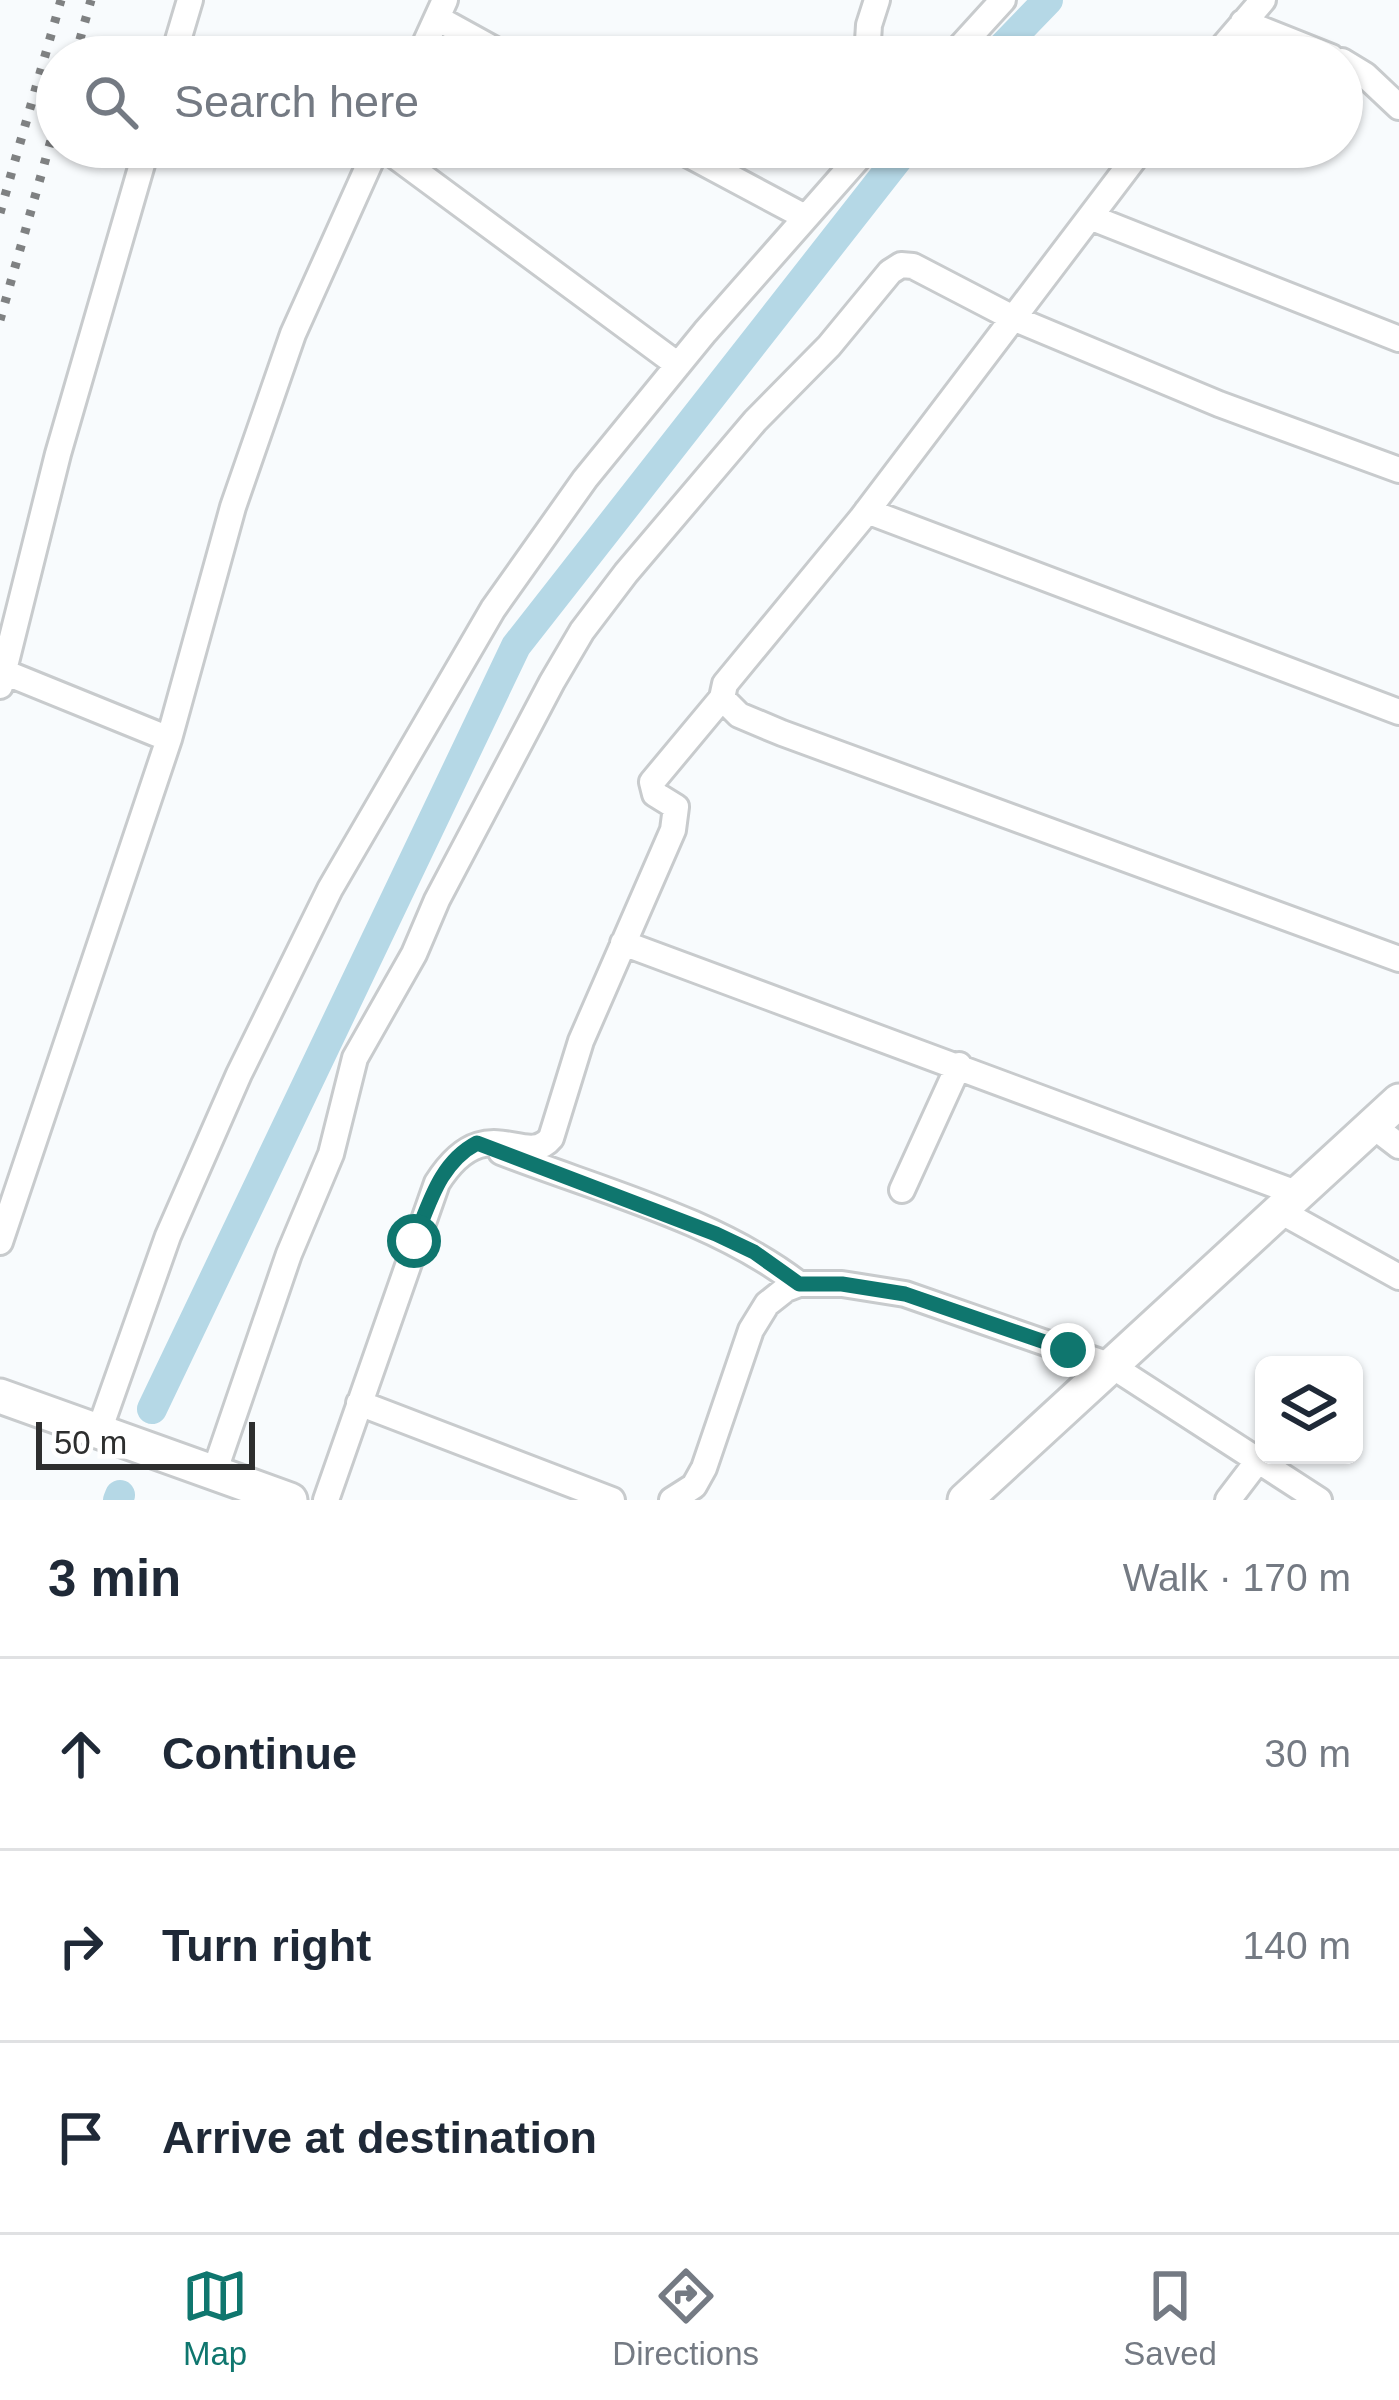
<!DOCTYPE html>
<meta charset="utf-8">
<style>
body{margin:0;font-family:Helvetica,sans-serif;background:#f6f6f7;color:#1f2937}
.controls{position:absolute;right:36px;bottom:36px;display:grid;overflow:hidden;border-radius:18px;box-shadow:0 3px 9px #0004}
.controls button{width:108px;height:108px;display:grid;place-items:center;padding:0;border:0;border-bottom:3px solid #e0e1e3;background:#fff;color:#1f2937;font:60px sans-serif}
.scale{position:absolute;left:36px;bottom:30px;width:219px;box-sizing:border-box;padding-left:12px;border:6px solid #2d2e2e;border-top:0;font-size:33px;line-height:42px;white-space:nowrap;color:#2d2e2e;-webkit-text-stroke:9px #fff;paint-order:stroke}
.stop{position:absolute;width:36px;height:36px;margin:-27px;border:9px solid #0f766e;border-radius:50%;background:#fff}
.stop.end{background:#0f766e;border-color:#fff;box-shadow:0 3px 12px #0008}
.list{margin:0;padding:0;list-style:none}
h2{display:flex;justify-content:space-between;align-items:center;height:156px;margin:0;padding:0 48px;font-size:51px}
h2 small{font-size:39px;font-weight:400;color:#747a83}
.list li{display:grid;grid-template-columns:78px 1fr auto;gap:36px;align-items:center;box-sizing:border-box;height:192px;padding:0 48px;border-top:3px solid #e0e1e3}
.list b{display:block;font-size:45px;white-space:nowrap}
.list em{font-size:39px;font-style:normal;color:#747a83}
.icon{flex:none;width:66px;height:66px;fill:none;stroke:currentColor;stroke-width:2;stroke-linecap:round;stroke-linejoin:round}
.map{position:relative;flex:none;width:1399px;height:1500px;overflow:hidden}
.search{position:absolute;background:#fff;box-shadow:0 3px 9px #0004;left:36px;right:36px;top:36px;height:132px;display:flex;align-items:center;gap:30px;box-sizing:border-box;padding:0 42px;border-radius:66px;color:#747a83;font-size:45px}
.sheet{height:732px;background:#fff}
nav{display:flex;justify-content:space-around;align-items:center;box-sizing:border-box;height:168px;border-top:3px solid #e0e1e3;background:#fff;font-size:33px;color:#747a83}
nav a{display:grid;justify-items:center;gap:6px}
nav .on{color:#0f766e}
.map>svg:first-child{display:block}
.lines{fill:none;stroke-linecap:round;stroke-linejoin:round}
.canal{stroke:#b5d8e6;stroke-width:30}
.street-casing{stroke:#c8cbcd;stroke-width:30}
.secondary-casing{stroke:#c8cbcd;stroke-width:39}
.street{stroke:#fff;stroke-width:24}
.secondary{stroke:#fff;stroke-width:33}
.rail{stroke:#7f8182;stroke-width:9;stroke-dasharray:6 12;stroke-linecap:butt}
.route{stroke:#0f766e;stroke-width:15}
</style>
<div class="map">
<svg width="1399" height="1500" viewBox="0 0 1399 1500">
<rect width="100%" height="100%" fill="#f8fbfd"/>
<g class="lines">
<path class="canal" d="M 993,57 L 1048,0
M 152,1409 L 516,646 L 907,147
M 118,1500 L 120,1495"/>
<g class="street-casing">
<path id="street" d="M 437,18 L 508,57
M 1243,22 L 1331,57
M 173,57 L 190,0
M 419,57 L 445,0
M 867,57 L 869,25 L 877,0
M 951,57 L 1003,0
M 1214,57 L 1263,0
M 1342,61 L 1365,75 L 1399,107
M 383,147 L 678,365
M 674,147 L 805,217
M 1143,147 L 861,519 L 725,684 L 722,698 L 739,715 L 782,733 L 1399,959
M 1090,217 L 1399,339
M 867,511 L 1399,712
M 4,672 L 169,739
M 0,686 L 58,454 L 147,147
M 623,943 L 1299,1194
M 1373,1126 L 1399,1146
M 501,1152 C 599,1190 716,1220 799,1284
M 902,1190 L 959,1065
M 1280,1211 L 1399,1277
M 0,1242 L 169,739 L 233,507 L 293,334 L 377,147
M 359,1403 L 612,1500
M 99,1431 L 168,1236 L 239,1074 L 330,889 L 493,609 L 585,479 L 705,332 L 868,147
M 214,1473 L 289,1254 L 331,1154 L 355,1058 L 414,954 L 437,900 L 552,682 L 582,631 L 626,573 L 755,421 L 829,346 L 890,272 L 901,265 L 913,266 L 1013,318 L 1219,404 L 1399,470
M 326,1500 L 437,1183 C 486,1106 525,1170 551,1138 L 581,1041 L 673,830 L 676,807 L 655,794 L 652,782 L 722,698
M 672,1500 L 694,1486 L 704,1468 L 751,1330 L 767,1304 L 786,1289 L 799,1284 L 842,1284 L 905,1294 L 1112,1366 L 1319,1500
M 1228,1500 L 1257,1462"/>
</g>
<g class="secondary-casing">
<path id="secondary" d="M 0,1396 L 290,1500
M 965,1500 L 1399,1101"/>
</g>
<use href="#street" class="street"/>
<use href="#secondary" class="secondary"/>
<path class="rail" d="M 75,57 L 91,0
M 0,213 L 61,0
M 0,320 L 57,119"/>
</g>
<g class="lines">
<path class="route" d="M 414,1241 C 429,1205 439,1163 477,1143 L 716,1234 L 754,1252 L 799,1284 L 842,1284 L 905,1294 L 1068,1350"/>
</g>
</svg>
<div class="controls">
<button><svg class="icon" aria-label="layers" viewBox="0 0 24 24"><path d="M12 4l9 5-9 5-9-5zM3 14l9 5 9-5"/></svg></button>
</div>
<div class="scale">50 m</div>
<div class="stop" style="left:414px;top:1241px"></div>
<div class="stop end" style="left:1068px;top:1350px"></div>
<div class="search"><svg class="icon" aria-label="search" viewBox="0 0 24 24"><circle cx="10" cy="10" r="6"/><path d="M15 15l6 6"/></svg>Search here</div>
</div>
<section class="sheet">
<h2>3 min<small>Walk · 170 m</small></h2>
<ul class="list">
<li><svg class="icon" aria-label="ahead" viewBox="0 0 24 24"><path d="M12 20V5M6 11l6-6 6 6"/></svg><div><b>Continue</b></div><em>30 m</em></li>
<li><svg class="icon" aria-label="right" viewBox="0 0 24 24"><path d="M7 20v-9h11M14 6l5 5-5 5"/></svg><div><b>Turn right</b></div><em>140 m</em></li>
<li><svg class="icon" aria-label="arrive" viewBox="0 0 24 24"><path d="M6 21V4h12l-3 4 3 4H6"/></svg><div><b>Arrive at destination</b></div></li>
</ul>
</section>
<nav>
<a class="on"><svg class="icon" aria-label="map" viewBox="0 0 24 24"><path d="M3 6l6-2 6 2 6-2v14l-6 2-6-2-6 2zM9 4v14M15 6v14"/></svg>Map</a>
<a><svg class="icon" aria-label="directions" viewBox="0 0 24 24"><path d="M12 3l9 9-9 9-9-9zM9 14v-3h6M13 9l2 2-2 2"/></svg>Directions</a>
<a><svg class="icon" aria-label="saved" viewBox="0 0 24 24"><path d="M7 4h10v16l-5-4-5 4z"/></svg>Saved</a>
</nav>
